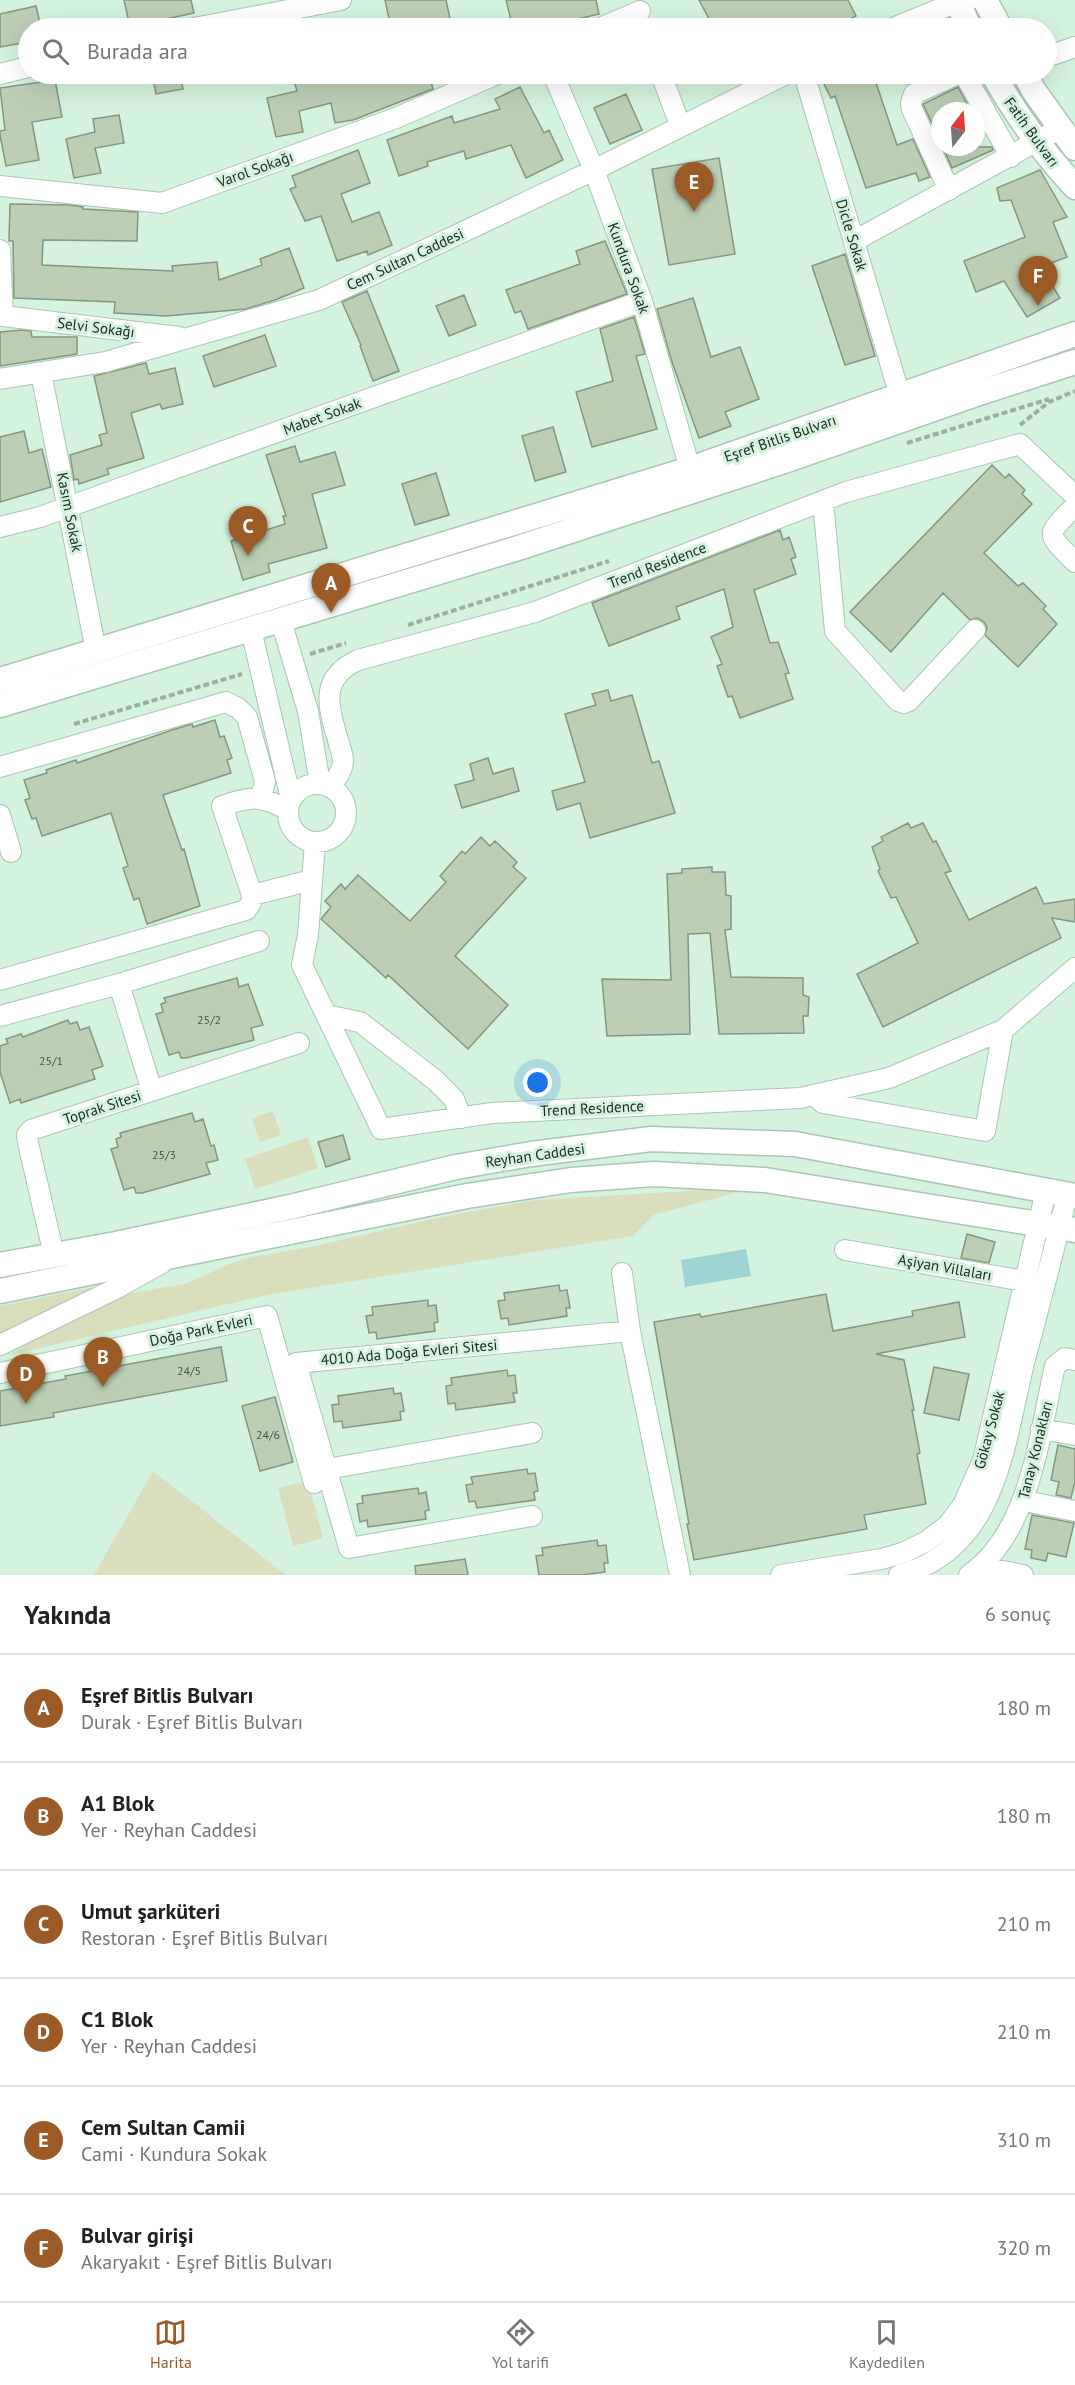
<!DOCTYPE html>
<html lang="tr">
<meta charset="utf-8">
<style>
body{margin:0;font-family:"PT Sans",sans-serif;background:#f6f6f6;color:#202124}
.compass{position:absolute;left:931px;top:102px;width:54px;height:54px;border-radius:50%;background:#fff;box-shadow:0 6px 24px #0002;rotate:17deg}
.you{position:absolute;left:538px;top:1083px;width:21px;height:21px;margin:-15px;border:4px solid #fff;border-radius:50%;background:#1a73e8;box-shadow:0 0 0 9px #1a73e833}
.badge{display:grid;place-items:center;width:39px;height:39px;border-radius:50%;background:#9c5b26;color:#fff;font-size:20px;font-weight:700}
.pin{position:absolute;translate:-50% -50px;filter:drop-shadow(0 2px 3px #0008)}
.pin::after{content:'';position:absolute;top:32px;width:21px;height:18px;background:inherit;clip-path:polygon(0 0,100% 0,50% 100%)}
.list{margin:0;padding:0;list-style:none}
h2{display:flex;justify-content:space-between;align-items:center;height:78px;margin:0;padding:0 24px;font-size:26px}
h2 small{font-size:20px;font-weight:400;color:#757577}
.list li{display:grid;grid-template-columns:39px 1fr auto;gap:18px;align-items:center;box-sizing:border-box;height:108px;padding:0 24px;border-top:2px solid #e0e0e0}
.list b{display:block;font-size:22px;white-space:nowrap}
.list p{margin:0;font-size:20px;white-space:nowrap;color:#757577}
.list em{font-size:20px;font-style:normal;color:#757577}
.icon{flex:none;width:33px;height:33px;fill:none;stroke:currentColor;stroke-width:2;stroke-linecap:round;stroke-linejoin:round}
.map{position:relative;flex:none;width:1075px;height:1575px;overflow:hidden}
.search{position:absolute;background:#fff;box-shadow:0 6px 24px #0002;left:18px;right:18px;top:18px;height:66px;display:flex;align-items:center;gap:15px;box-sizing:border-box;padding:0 21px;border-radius:33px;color:#757577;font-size:22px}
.sheet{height:726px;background:#fff}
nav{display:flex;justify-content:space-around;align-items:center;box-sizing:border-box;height:84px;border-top:2px solid #e0e0e0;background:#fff;font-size:16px;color:#757577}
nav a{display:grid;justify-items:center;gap:3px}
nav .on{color:#9c5b26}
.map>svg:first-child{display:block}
.green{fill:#d9dfbd}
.water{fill:#9fd4d4}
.building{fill:#bccfb5;stroke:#85977d;stroke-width:1.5}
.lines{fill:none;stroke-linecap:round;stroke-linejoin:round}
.minor-casing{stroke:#a9c6b3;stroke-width:22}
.major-casing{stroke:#a9c6b3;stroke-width:27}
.path{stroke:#99b1a1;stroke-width:4;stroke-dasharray:6 3;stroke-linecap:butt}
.minor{stroke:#fff;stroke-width:20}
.major{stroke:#fff;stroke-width:24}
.labels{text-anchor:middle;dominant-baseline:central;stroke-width:6;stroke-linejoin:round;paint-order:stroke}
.number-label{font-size:12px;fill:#48564a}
.street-label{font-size:15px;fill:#222d26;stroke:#d4f3de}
</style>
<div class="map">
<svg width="1075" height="1575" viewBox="0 0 1075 1575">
<rect width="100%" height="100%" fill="#d4f3de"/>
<path class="green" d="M 273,1111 L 281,1135 L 260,1142 L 252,1118 Z
M 308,1137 L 318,1168 L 255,1189 L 245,1159 Z
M 722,1189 L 742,1191 L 654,1215 L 633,1236 L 267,1295 L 6,1356 L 109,1297 L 184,1284 L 242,1259 L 315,1246 L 436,1218 L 535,1200 Z
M 95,1287 L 49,1316 L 0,1340 L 0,1306 Z
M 153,1471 L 286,1575 L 94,1575 Z
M 308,1481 L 323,1538 L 293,1546 L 278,1488 Z"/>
<path class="water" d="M 746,1249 L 751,1276 L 685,1287 L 681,1260 Z"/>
<path class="building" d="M 124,0 L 191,0 L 194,13 L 130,27 Z
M 385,0 L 446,0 L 452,28 L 391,28 Z
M 506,0 L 596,0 L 599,14 L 565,22 L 567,28 L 513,28 Z
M 699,0 L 848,0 L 856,16 L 832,28 L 714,28 Z
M 36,6 L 41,28 L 28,28 L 28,42 L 0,47 L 0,14 Z
M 949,18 L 954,28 L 924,28 Z
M 152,74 L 180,74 L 183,89 L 156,94 Z
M 292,74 L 429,74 L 433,89 L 353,120 L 335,123 L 331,103 L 299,111 L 303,132 L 276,137 L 267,98 L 297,91 Z
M 835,74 L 873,74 L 897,145 L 913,139 L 930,177 L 919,181 L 916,173 L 866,188 L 835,96 L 831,98 L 822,80 Z
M 55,80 L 62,117 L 32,122 L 39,160 L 6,166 L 0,135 L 0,131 L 5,130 L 0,88 Z
M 520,87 L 544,133 L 549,130 L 563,160 L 526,178 L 511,145 L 466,159 L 464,151 L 427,162 L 428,166 L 399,176 L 387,140 L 452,116 L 454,123 L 500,109 L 495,99 Z
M 958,87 L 971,111 L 940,111 L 940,141 L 923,104 Z
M 626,94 L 642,130 L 610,144 L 594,108 Z
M 119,115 L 124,143 L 95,148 L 101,173 L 74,178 L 66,139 L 95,132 L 93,119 Z
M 943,147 L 992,147 L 993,150 L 952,168 Z
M 358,150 L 370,183 L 341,194 L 352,222 L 379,212 L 392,245 L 368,255 L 367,251 L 337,261 L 321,216 L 305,221 L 290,189 L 296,187 L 292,176 Z
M 719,158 L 735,254 L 669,265 L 652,169 Z
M 1040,170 L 1067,217 L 1053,222 L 1067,257 L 1041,267 L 1060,298 L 1027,317 L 1004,281 L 976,292 L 964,261 L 1025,237 L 1011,200 L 1000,201 L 997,188 Z
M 10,204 L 69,205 L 83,207 L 83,209 L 138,212 L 137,241 L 43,240 L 42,265 L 173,271 L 172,266 L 217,262 L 219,280 L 262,265 L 260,259 L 289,248 L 304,288 L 275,300 L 246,309 L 166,316 L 114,313 L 115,302 L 14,298 L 13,241 L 9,241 Z
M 605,241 L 627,294 L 528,329 L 521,311 L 515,313 L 506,290 L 580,264 L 576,251 Z
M 845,254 L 875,356 L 845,365 L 812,266 Z
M 367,291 L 399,371 L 373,381 L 360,346 L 361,345 L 342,302 Z
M 464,295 L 476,325 L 449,336 L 436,306 Z
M 693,298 L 711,357 L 740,347 L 759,399 L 725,412 L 731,426 L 699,438 L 672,362 L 657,309 Z
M 634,317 L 645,354 L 636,356 L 657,429 L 592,447 L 576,392 L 613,381 L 600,329 Z
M 22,330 L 31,331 L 32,337 L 77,337 L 77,354 L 0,366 L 0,332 Z
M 265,335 L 276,366 L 214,387 L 203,356 Z
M 146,363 L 149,374 L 175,368 L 183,404 L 162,409 L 160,404 L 131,413 L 144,458 L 107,469 L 109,474 L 79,484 L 78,479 L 74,480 L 70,455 L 102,445 L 99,435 L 107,433 L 94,376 Z
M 553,427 L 566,472 L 535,481 L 522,436 Z
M 24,431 L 29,453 L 42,449 L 51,487 L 0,502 L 0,437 Z
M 295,446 L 300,462 L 335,452 L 345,485 L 312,494 L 327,548 L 268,564 L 270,572 L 243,580 L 231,541 L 285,524 L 283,516 L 286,516 L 266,455 Z
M 992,465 L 1005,478 L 1009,474 L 1025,490 L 1022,494 L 1032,504 L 984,553 L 1018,586 L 1023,583 L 1046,606 L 1043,609 L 1057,624 L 1018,667 L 985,635 L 987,627 L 984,622 L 977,618 L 970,620 L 943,593 L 891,652 L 850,612 Z
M 436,473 L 449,515 L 415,525 L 402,484 Z
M 780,530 L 783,540 L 789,537 L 796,557 L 791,559 L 796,574 L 754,590 L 770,643 L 778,642 L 789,673 L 785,674 L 793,699 L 740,718 L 732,696 L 728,697 L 717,666 L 722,664 L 711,637 L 733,627 L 724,589 L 676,607 L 680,619 L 609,646 L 592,603 Z
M 608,690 L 611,701 L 632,695 L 652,763 L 659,761 L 675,813 L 590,838 L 580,803 L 557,810 L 552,791 L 585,782 L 565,714 L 596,705 L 592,694 Z
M 215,720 L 220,737 L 224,736 L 232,758 L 227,760 L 231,773 L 163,795 L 182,850 L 184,849 L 200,906 L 147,924 L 139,898 L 134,900 L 123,868 L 128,866 L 111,813 L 42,836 L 36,818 L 32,819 L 25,800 L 30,798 L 24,780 L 47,773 L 46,770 L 76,760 L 77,763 L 172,730 L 192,724 L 193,727 Z
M 488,758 L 493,774 L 513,768 L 519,791 L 462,808 L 455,785 L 474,780 L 470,764 Z
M 908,823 L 911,828 L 923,823 L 933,842 L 936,841 L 951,871 L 945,873 L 969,920 L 1036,887 L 1044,904 L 1075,899 L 1075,922 L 1052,918 L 1061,938 L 883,1027 L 857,974 L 918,943 L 896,897 L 891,898 L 878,871 L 880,869 L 872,847 L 883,841 L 881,837 Z
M 481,837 L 490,846 L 495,841 L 517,862 L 513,867 L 526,878 L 455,956 L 508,1005 L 468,1049 L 388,975 L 386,978 L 321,919 L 331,907 L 325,901 L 341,884 L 345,889 L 358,875 L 410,921 L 446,882 L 440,876 L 462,851 L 465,854 Z
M 712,867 L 712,872 L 725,872 L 726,895 L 731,896 L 731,929 L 725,930 L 731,977 L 803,978 L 803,995 L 809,997 L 808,1016 L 803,1016 L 804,1033 L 719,1034 L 710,933 L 688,934 L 690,1034 L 607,1036 L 602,979 L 671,980 L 667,874 L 682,873 L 682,869 Z
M 237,978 L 239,987 L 248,984 L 263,1025 L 251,1028 L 254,1040 L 186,1058 L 181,1058 L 179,1052 L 169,1055 L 156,1014 L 163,1012 L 161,1004 L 166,1002 L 164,998 Z
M 68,1020 L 70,1024 L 77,1022 L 80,1030 L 89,1027 L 103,1066 L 92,1070 L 95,1079 L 21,1103 L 20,1099 L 10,1103 L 0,1072 L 0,1046 L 8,1043 L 6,1039 L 21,1034 L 23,1037 Z
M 192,1113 L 195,1122 L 203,1119 L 211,1146 L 214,1145 L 218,1160 L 206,1163 L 210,1174 L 142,1193 L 136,1193 L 134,1187 L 124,1190 L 111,1149 L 118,1147 L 116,1139 L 121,1137 L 120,1133 Z
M 343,1135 L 350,1159 L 326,1167 L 318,1142 Z
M 967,1234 L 995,1242 L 989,1263 L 961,1258 Z
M 559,1285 L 560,1291 L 567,1290 L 570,1308 L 566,1308 L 567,1316 L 509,1325 L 508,1318 L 501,1319 L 498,1301 L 505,1300 L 504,1293 Z
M 826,1294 L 833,1331 L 913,1316 L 912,1311 L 959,1302 L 965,1337 L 876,1354 L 904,1360 L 914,1410 L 912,1410 L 920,1453 L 917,1454 L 926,1504 L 864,1515 L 867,1529 L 694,1560 L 687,1524 L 689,1524 L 654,1322 L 700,1314 L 701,1317 Z
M 428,1300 L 428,1306 L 436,1305 L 438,1322 L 434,1323 L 435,1331 L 377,1339 L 376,1332 L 369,1333 L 366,1316 L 373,1315 L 372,1307 Z
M 221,1347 L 227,1381 L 53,1413 L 54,1417 L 0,1426 L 0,1391 L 66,1379 L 65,1376 Z
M 934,1367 L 969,1374 L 959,1420 L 924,1413 Z
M 507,1370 L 508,1376 L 515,1375 L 517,1393 L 513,1393 L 515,1402 L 456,1410 L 455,1403 L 448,1404 L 446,1386 L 452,1385 L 451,1378 Z
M 393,1388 L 394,1394 L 401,1393 L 404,1411 L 400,1412 L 401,1420 L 343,1428 L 342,1421 L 334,1422 L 332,1405 L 339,1404 L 338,1396 Z
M 275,1397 L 293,1462 L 260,1471 L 242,1406 Z
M 1058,1445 L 1075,1449 L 1075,1481 L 1071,1498 L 1056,1495 L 1059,1482 L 1051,1480 Z
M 527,1469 L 528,1474 L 535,1473 L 538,1491 L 534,1492 L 535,1500 L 477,1508 L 475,1501 L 469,1502 L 466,1485 L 473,1484 L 471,1477 Z
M 418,1488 L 419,1494 L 426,1492 L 429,1510 L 425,1511 L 426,1519 L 368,1527 L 367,1520 L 360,1522 L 357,1504 L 363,1503 L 362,1496 Z
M 1032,1515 L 1074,1523 L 1066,1557 L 1048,1553 L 1046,1561 L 1031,1558 L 1032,1550 L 1025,1549 Z
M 597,1540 L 598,1546 L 606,1545 L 608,1563 L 604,1563 L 605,1572 L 581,1575 L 539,1575 L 536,1556 L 543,1555 L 542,1548 Z
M 465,1559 L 468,1575 L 416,1575 L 415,1566 Z"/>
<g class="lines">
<g class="minor-casing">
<path id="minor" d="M 194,28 L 341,0
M 600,28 L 640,11
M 893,28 L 957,2 L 969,0
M 1046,57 L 1075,47
M 0,74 L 28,67
M 553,74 L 594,170 L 642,301 L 690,469
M 661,74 L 680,125
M 804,74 L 900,396
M 0,186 L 162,203 L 396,118 L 497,74
M 949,190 L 912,109 L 911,103 L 914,94 L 958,74 L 966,77 L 1011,157
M 854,241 L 1061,128
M 0,250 L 3,316 L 179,337
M 41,373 L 96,651
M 0,379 L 105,362 L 319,300 L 594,170 L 786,74
M 823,501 L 835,631 L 898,701 L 904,703 L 909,701 L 975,630
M 1075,506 C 1046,536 1045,532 1075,562
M 0,527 L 40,517 L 642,301
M 281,621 L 308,711 L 320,784
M 251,630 L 291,799
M 0,767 L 226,702 L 238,708 L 247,717 L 265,781 L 261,798
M288 813a29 29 0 1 1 58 0a29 29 0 1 1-58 0Z
M 331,787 C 334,781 341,773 342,767 C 345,758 340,748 338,740 C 328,706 319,678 358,660 L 535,612 L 846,492 L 1020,444 L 1075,496
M 0,815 L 11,852
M 315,842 L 308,935 L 302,965 L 381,1129 L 492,1113 L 800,1098 L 889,1078 L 1003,1030 L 1075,968
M 252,895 L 312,880
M 0,980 L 246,910 L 251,903 L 252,895 L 222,806 C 252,796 260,795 288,810
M 119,984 L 152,1091
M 326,1015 L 360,1022 L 435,1080 L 454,1099 L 461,1118
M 0,1016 L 119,984 L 259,941
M 814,1095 L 823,1103 L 985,1131 L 1003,1030
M 845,1250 L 1036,1283
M 54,1255 L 28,1143 L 27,1135 L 31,1130 L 299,1043
M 622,1273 L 630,1331 L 680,1575
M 0,1345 L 117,1288 L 162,1263
M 0,1373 L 267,1316 L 314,1483
M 1041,1429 L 1075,1435
M 327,1469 L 532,1433
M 1024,1501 L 1075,1511
M 532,1516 L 349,1548 L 296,1363 L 630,1331
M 981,1567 L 1023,1575
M 781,1575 L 882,1559 L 905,1552 L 927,1541 L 948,1525 L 963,1505 L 983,1460 L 1046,1191
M 899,1575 C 997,1550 1004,1444 1024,1363 C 1039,1307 1054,1251 1067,1195
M 969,1575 C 1031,1532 1039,1435 1055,1366 L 1065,1358 L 1075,1360"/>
</g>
<g class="major-casing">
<path id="major" d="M 956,0 L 970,28
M 985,0 L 1000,28
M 993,74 C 1016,115 1043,152 1075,187
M 1025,74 L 1034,91 L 1075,148
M 0,680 L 690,469 L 1075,334
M 0,705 L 518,548 L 784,461 L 982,392 L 1075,362
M 0,1265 L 116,1244 L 290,1207 L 456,1167 L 531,1154 L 651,1139 L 795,1144 L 1075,1196
M 0,1291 L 467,1196 L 571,1180 L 654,1174 L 765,1180 L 1075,1230"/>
</g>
<path class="path" d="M 1020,425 L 1049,402 L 1075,391
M 907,443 L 1049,399
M 408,625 L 609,561
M 310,654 L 346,643
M 74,724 L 242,674"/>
<use href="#minor" class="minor"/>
<use href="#major" class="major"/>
</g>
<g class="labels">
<g class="number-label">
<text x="209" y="1019">25/2</text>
<text x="51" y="1060">25/1</text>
<text x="164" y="1154">25/3</text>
<text x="189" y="1370">24/5</text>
<text x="268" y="1434">24/6</text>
</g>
<g class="street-label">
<text transform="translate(1032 132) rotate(54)">Fatih Bulvarı</text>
<text transform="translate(255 169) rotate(-20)">Varol Sokağı</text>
<text transform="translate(852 235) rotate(73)">Dicle Sokak</text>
<text transform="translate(405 259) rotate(-25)">Cem Sultan Caddesi</text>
<text transform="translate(629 268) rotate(70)">Kundura Sokak</text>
<text transform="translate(96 327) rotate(7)">Selvi Sokağı</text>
<text transform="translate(322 416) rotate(-20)">Mabet Sokak</text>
<text transform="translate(780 438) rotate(-19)">Eşref Bitlis Bulvarı</text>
<text transform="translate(70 512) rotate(79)">Kasım Sokak</text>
<text transform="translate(657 565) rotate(-21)">Trend Residence</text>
<text transform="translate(102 1107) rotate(-18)">Toprak Sitesi</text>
<text transform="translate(592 1108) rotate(-3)">Trend Residence</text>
<text transform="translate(535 1155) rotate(-8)">Reyhan Caddesi</text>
<text transform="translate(945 1267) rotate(10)">Aşiyan Villaları</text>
<text transform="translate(201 1330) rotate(-12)">Doğa Park Evleri</text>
<text transform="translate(409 1352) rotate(-5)">4010 Ada Doğa Evleri Sitesi</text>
<text transform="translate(989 1430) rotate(-75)">Gökay Sokak</text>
<text transform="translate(1035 1450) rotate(-76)">Tanay Konakları</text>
</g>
</g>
</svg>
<svg class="compass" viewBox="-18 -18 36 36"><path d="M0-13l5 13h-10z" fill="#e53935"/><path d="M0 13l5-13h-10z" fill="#757577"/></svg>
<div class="you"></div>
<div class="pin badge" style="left:331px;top:613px">A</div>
<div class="pin badge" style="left:103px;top:1387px">B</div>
<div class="pin badge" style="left:248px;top:556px">C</div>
<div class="pin badge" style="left:26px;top:1404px">D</div>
<div class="pin badge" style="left:694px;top:212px">E</div>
<div class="pin badge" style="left:1038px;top:306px">F</div>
<div class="search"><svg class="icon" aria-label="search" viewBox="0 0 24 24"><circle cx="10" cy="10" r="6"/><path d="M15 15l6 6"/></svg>Burada ara</div>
</div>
<section class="sheet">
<h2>Yakında<small>6 sonuç</small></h2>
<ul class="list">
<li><span class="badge">A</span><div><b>Eşref Bitlis Bulvarı</b><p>Durak · Eşref Bitlis Bulvarı</p></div><em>180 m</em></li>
<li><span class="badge">B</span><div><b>A1 Blok</b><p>Yer · Reyhan Caddesi</p></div><em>180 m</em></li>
<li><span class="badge">C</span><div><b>Umut şarküteri</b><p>Restoran · Eşref Bitlis Bulvarı</p></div><em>210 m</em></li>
<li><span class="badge">D</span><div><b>C1 Blok</b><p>Yer · Reyhan Caddesi</p></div><em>210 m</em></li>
<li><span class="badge">E</span><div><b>Cem Sultan Camii</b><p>Cami · Kundura Sokak</p></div><em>310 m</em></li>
<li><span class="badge">F</span><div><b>Bulvar girişi</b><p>Akaryakıt · Eşref Bitlis Bulvarı</p></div><em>320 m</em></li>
</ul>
</section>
<nav>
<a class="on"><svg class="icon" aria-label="map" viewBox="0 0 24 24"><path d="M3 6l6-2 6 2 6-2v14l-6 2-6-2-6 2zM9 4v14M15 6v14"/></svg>Harita</a>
<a><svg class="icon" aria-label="directions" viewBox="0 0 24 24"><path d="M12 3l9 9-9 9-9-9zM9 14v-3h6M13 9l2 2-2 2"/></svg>Yol tarifi</a>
<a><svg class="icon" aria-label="saved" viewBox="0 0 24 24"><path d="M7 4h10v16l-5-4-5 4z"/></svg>Kaydedilen</a>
</nav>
